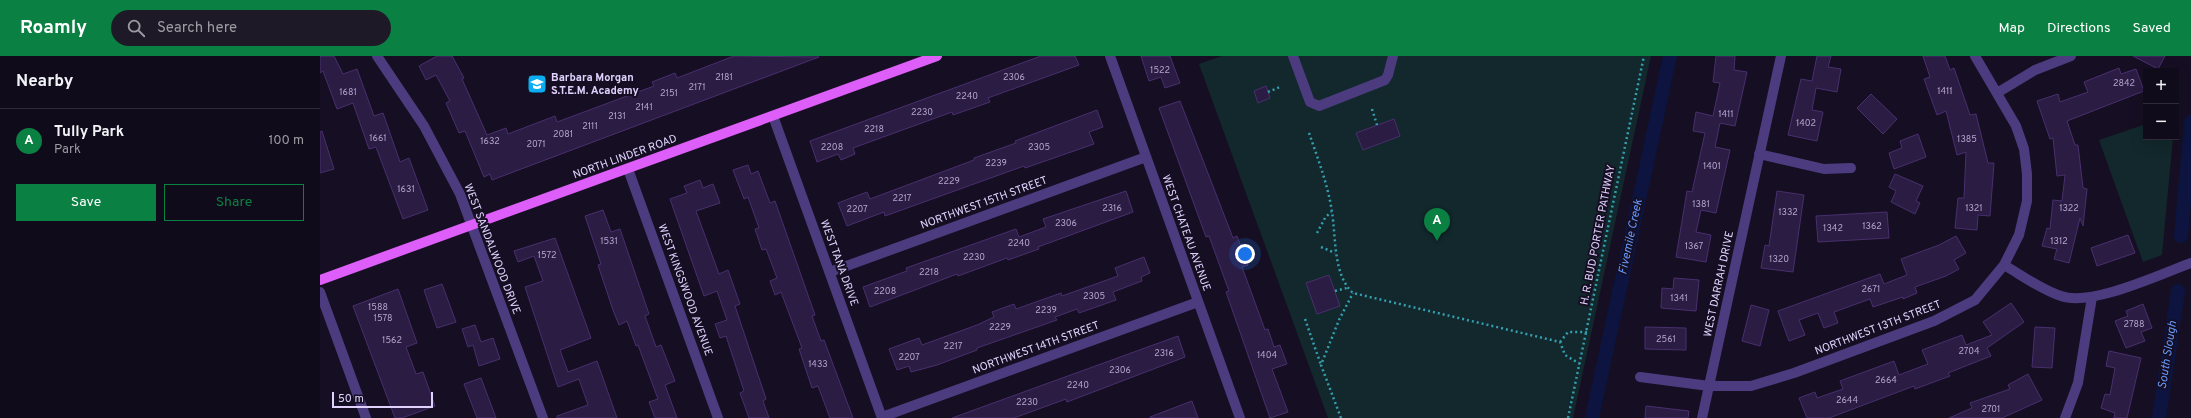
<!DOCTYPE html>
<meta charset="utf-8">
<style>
body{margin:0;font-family:Overpass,sans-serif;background:#1e1927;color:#f1f3f6}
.controls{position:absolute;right:12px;top:12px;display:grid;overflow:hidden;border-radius:0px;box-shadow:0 4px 16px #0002}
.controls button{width:36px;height:36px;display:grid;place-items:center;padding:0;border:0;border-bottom:1px solid #302b39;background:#100b1a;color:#f1f3f6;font:20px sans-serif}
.scale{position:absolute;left:12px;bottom:10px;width:101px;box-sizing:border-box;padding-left:4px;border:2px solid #e0d2fd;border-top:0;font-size:11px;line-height:14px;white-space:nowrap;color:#e0d2fd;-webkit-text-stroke:3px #160f23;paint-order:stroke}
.you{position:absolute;left:925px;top:198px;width:14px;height:14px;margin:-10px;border:3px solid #fff;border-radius:50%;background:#1a73e8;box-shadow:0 0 0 6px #1a73e833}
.badge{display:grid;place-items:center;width:26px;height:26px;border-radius:50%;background:#0b8043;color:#fff;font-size:13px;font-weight:700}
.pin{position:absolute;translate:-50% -33px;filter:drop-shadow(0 1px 2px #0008)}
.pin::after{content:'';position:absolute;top:21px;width:14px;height:12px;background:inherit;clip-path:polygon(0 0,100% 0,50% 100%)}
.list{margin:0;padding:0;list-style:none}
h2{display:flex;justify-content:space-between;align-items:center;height:52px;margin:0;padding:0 16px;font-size:17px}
h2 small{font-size:13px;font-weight:400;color:#9c9ba2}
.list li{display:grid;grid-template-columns:26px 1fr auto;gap:12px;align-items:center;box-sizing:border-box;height:64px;padding:0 16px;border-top:1px solid #302b39}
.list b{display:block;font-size:15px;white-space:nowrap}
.list p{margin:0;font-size:13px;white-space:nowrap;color:#9c9ba2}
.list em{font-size:13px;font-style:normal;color:#9c9ba2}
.actions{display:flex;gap:8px;padding:12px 16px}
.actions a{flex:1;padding:9px 0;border:1px solid #0b8043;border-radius:0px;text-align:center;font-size:14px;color:#0b8043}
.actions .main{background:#0b8043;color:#fff}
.icon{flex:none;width:22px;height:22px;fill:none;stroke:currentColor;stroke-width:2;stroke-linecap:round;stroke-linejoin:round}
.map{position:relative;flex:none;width:1871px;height:362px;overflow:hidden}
header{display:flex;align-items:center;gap:24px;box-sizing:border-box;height:56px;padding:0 20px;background:#0b8043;color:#fff}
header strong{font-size:19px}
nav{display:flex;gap:22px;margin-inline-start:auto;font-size:14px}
.search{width:280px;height:36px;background:#1e1927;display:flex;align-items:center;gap:10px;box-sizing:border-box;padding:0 14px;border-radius:22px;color:#9c9ba2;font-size:15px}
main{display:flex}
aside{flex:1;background:#100b1a}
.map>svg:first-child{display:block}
.green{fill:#12282c}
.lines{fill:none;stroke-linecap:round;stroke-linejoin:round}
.canal{stroke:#0c143f;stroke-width:14}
.building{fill:#2b1c43;stroke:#482f6e}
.path{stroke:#349fb0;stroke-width:2.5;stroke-dasharray:2 3;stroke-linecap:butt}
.minor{stroke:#4c3c7f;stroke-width:10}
.major{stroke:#dd5ef8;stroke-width:10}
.labels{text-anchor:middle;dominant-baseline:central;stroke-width:4;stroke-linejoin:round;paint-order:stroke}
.number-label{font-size:9px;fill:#b3a4ce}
.poi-label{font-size:11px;font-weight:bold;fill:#e0d2fd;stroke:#160f23;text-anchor:start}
.street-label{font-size:11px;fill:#e0d2fd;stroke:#160f23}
.water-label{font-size:12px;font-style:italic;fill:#6597f8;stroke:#160f23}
</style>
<header>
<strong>Roamly</strong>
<div class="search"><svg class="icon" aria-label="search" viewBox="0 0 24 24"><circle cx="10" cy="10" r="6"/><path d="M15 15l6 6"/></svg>Search here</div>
<nav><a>Map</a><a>Directions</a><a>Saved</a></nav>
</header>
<main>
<aside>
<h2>Nearby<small></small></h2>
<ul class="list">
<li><span class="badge">A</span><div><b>Tully Park</b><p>Park</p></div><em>100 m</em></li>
</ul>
<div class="actions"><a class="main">Save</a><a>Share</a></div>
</aside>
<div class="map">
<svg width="1871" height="362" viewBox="0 0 1871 362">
<rect width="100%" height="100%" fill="#160f23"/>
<path class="green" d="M 902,0 L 1331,0 L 1253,362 L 1008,362 L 879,8 Z
M 1826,68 L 1826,81 L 1853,81 L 1842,199 L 1823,206 L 1779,84 Z"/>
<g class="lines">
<path class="canal" d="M 1861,180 L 1871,66
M 1272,362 L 1350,0
M 1839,362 L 1858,235"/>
</g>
<path class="building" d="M 0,0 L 14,0 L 23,18 L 37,13 L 54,60 L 63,57 L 80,106 L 89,102 L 108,154 L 83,163 L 56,91 L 49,93 L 33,47 L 17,53 L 3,15 L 0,17 Z
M 117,0 L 132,0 L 144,22 L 142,23 L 167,79 L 186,72 L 188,78 L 235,60 L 237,66 L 334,30 L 332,26 L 355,17 L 357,22 L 414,0 L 499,1 L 172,124 L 170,118 L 164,121 L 145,75 L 139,77 L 126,47 L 130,45 L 116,19 L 106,24 L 99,10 Z
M 721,0 L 755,0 L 759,9 L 668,42 L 670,46 L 633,59 L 632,56 L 533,92 L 535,98 L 521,104 L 518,98 L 497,106 L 490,85 Z
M 821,0 L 850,0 L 860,27 L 845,32 L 841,21 L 829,25 Z
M 1396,0 L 1415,0 L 1414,14 L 1427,16 L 1415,70 L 1400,67 L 1395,91 L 1410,94 L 1396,157 L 1381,154 L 1376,176 L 1391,179 L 1386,206 L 1356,201 L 1367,135 L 1372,136 L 1385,77 L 1373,75 L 1376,56 L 1393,60 L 1400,27 L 1393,26 Z
M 1497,0 L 1511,0 L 1508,11 L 1521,13 L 1517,36 L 1496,32 L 1492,54 L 1503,56 L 1497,85 L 1468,79 L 1481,23 L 1492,25 Z
M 1603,0 L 1625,0 L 1630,14 L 1634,12 L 1650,59 L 1656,58 L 1668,107 L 1674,107 L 1670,160 L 1658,159 L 1657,174 L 1635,172 L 1638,142 L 1644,142 L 1646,96 L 1637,99 L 1626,55 L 1617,59 L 1604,23 L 1610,21 Z
M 1813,0 L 1845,0 L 1838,13 Z
M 1799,12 L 1801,18 L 1816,13 L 1824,35 L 1747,65 L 1755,89 L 1758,89 L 1763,132 L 1767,133 L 1763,170 L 1760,162 L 1749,207 L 1734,203 L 1737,193 L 1722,190 L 1727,172 L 1730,173 L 1733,144 L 1742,145 L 1745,119 L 1737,120 L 1733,82 L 1730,83 L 1717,45 L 1738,38 L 1740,46 L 1768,36 L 1764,26 Z
M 946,30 L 950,42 L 938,47 L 934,35 Z
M 1551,38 L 1577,63 L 1563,78 L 1537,52 Z
M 860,45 L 913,182 L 917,180 L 928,209 L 922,211 L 945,274 L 948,273 L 954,291 L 960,289 L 967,308 L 952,313 L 968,356 L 950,362 L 906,236 L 909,235 L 889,180 L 886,181 L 839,52 Z
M 777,54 L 783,71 L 769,76 L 774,88 L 705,112 L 704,110 L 565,160 L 564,156 L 527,170 L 518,147 L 547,136 L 550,143 L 654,104 L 654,102 L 696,87 L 695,85 Z
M 1074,63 L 1080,80 L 1043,94 L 1036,77 Z
M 2,75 L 14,113 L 0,117 L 0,76 Z
M 1598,78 L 1606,101 L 1574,113 L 1569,97 L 1582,92 L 1580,85 Z
M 428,109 L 431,118 L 438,115 L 450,147 L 455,145 L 495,259 L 492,260 L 501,285 L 504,284 L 533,362 L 510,362 L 498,330 L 492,332 L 479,293 L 482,292 L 461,236 L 455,239 L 450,225 L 457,222 L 446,193 L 442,194 L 435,173 L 439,172 L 428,141 L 424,143 L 413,114 Z
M 1575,118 L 1603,130 L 1596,145 L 1600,147 L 1595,158 L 1571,146 L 1576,135 L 1569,131 Z
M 380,124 L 383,132 L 393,128 L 400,147 L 376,155 L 399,218 L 408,214 L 420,248 L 415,250 L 446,343 L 443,345 L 449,362 L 429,362 L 420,337 L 424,335 L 406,280 L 400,282 L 395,268 L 407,264 L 397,235 L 384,240 L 350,143 L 367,137 L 364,130 Z
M 806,135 L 813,156 L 718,191 L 719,193 L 688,204 L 687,202 L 638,220 L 637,218 L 550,251 L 543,231 L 587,215 L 586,212 L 696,173 L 699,181 L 726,171 L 723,163 Z
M 1457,135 L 1484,139 L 1473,216 L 1441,212 L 1445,189 L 1449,190 Z
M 283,154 L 291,176 L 300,173 L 329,258 L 325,260 L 336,291 L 341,289 L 355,325 L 345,329 L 357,362 L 335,362 L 329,346 L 338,343 L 318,289 L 316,290 L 307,265 L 299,269 L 293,254 L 278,209 L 281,208 L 265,160 Z
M 1567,156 L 1569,182 L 1498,186 L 1496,160 Z
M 1808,179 L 1815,197 L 1777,210 L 1771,192 Z
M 1636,180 L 1646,197 L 1634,204 L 1639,213 L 1626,220 L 1595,231 L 1597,237 L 1583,243 L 1583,241 L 1553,251 L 1550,243 L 1514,256 L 1518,267 L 1504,272 L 1498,257 L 1479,264 L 1485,279 L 1469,285 L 1458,255 L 1560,218 L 1564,228 L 1587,219 L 1581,203 L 1619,189 Z
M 235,182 L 271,282 L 240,294 L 248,316 L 277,305 L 297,362 L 237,362 L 237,360 L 268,349 L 259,323 L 238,331 L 205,231 L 223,225 L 214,200 L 198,206 L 194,195 Z
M 824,201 L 830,217 L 821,221 L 822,225 L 793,236 L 796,244 L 759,257 L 757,253 L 735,261 L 737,264 L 657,292 L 657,294 L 617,309 L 591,316 L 589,310 L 577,314 L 569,293 L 599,282 L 602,289 L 657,269 L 674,261 L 672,256 L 694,248 L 696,253 L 741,237 L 742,240 L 798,220 L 795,212 Z
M 1009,219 L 1020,250 L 997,258 L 986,227 Z
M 1354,222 L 1379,224 L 1376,255 L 1341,252 L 1342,232 L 1353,233 Z
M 122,228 L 136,266 L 117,272 L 104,234 Z
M 78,233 L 97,287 L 86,291 L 96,318 L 103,316 L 115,350 L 82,362 L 75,362 L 33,250 Z
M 1691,247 L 1704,266 L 1667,292 L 1671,300 L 1628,317 L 1630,320 L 1595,333 L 1594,330 L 1509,362 L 1487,362 L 1479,342 L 1495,336 L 1497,342 L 1523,333 L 1520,325 L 1574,305 L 1579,319 L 1608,308 L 1602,294 L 1642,279 L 1646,289 L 1672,279 L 1663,266 Z
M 1823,248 L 1832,272 L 1821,276 L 1825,285 L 1806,292 L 1795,265 L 1808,260 L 1806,255 Z
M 1431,249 L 1449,254 L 1440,290 L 1422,285 Z
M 155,269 L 161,286 L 173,282 L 180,303 L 159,310 L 153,289 L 148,291 L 142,273 Z
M 1325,271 L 1366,272 L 1366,294 L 1325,293 Z
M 1715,271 L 1735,272 L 1732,312 L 1712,311 Z
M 858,280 L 865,301 L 747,346 L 746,343 L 694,362 L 632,362 Z
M 1789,295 L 1821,302 L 1807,362 L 1794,362 L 1795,357 L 1781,352 L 1785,338 L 1790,339 L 1795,312 L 1786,310 Z
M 1708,318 L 1722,344 L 1682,362 L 1629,362 L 1652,352 L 1650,347 L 1690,333 L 1688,329 Z
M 161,322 L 176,362 L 157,362 L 144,328 Z
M 872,345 L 878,362 L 830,362 L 830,361 Z
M 1326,350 L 1369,355 L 1368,362 L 1325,362 Z"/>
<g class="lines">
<path class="path" d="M 948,36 L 960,31
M 1052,53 L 1057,69
M 989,77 C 998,103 1008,129 1012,156 C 1016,181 1013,219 1033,237 L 1240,286 L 1245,299 L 1260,308
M 997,177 L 1005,162 L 1011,156
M 1001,191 L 1015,197
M 1015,235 L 1027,232
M 985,263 L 1001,309
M 1240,286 L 1248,276 L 1267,276
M 1021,362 L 1001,309 L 1019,264 L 1033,237
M 1248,362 L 1324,0"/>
<path class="minor" d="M 57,0 L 104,70 L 140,138 L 223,362
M 790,0 L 920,362
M 973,0 L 990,46 L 999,50 L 1065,24 L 1068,19 L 1073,0
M 1677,37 L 1715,14 L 1751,0
M 453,60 L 562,362
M 1439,98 L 1504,113 L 1531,112
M 308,113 L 398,362
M 1684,209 C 1703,220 1720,233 1741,240 C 1771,251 1841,218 1871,207
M 510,216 L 826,101
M 0,236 L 46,362
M 1320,321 L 1389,330 L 1431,330 L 1474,317 L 1614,265 L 1655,244 L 1684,209 L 1699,179 L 1707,145 L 1707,118 L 1704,93 L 1696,70 L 1655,0
M 562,361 L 878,246
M 1382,362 L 1461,0
M 1745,362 L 1758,327 L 1772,241"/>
<path class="major" d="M 0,224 L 617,0"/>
</g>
<defs>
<g id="school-square" transform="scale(1)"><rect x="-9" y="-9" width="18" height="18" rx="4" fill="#0aadf1" stroke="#160f23"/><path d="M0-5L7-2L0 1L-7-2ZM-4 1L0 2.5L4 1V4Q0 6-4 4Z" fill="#fff"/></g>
</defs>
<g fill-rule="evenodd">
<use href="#school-square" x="217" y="28"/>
</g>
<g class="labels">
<g class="number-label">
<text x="840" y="14">1522</text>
<text x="404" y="21">2181</text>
<text x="694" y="21">2306</text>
<text x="1804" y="27">2842</text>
<text x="377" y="31">2171</text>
<text x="1625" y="35">1411</text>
<text x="28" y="36">1681</text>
<text x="349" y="37">2151</text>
<text x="647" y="40">2240</text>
<text x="324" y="51">2141</text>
<text x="602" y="56">2230</text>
<text x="1406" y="58">1411</text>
<text x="297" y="60">2131</text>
<text x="1486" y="67">1402</text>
<text x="270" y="70">2111</text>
<text x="554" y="73">2218</text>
<text x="243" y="78">2081</text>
<text x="58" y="82">1661</text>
<text x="1647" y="83">1385</text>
<text x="170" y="85">1632</text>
<text x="216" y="88">2071</text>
<text x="512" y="91">2208</text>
<text x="719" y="91">2305</text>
<text x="676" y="107">2239</text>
<text x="1392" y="110">1401</text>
<text x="629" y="125">2229</text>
<text x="86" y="133">1631</text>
<text x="582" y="142">2217</text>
<text x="1381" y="148">1381</text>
<text x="792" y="152">2316</text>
<text x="1654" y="152">1321</text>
<text x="1749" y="152">1322</text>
<text x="537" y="153">2207</text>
<text x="1468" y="156">1332</text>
<text x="746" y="167">2306</text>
<text x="1552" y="170">1362</text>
<text x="1513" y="172">1342</text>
<text x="289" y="185">1531</text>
<text x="1739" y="185">1312</text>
<text x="699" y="187">2240</text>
<text x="1374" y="190">1367</text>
<text x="227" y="199">1572</text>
<text x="654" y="201">2230</text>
<text x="1459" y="203">1320</text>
<text x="609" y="216">2218</text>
<text x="1551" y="233">2671</text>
<text x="565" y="235">2208</text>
<text x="774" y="240">2305</text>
<text x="1359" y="242">1341</text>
<text x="58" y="251">1588</text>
<text x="726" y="254">2239</text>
<text x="63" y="262">1578</text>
<text x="1814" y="268">2788</text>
<text x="680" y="271">2229</text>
<text x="1346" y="283">2561</text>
<text x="72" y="284">1562</text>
<text x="633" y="290">2217</text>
<text x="1649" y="295">2704</text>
<text x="844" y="297">2316</text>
<text x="947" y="299">1404</text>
<text x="589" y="301">2207</text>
<text x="498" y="308">1433</text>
<text x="800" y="314">2306</text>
<text x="1566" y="324">2664</text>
<text x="758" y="329">2240</text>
<text x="1527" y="344">2644</text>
<text x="707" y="346">2230</text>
<text x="1671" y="353">2701</text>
</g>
<g class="poi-label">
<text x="231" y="22">Barbara Morgan<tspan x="231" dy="13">S.T.E.M. Academy</tspan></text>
</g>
<g class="street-label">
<text transform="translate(305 101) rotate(-20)">NORTH LINDER ROAD</text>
<text transform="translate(664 147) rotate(-20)">NORTHWEST 15TH STREET</text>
<text transform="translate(866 177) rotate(70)">WEST CHATEAU AVENUE</text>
<text transform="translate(1278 179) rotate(-79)">H. R. BUD PORTER PATHWAY</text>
<text transform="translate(172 193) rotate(69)">WEST SANDALWOOD DRIVE</text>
<text transform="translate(519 207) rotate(70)">WEST TANA DRIVE</text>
<text transform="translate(1399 228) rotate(-78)">WEST DARRAH DRIVE</text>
<text transform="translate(365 234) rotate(70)">WEST KINGSWOOD AVENUE</text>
<text transform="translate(1558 272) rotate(-21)">NORTHWEST 13TH STREET</text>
<text transform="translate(716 292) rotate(-20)">NORTHWEST 14TH STREET</text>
</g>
<g class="water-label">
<text transform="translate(1311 181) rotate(-78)">Fivemile Creek</text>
<text transform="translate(1848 299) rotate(-81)">South Slough</text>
</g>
</g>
</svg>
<div class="controls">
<button>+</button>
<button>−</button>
</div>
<div class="scale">50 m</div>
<div class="you"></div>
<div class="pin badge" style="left:1117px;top:185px">A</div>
</div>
</main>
